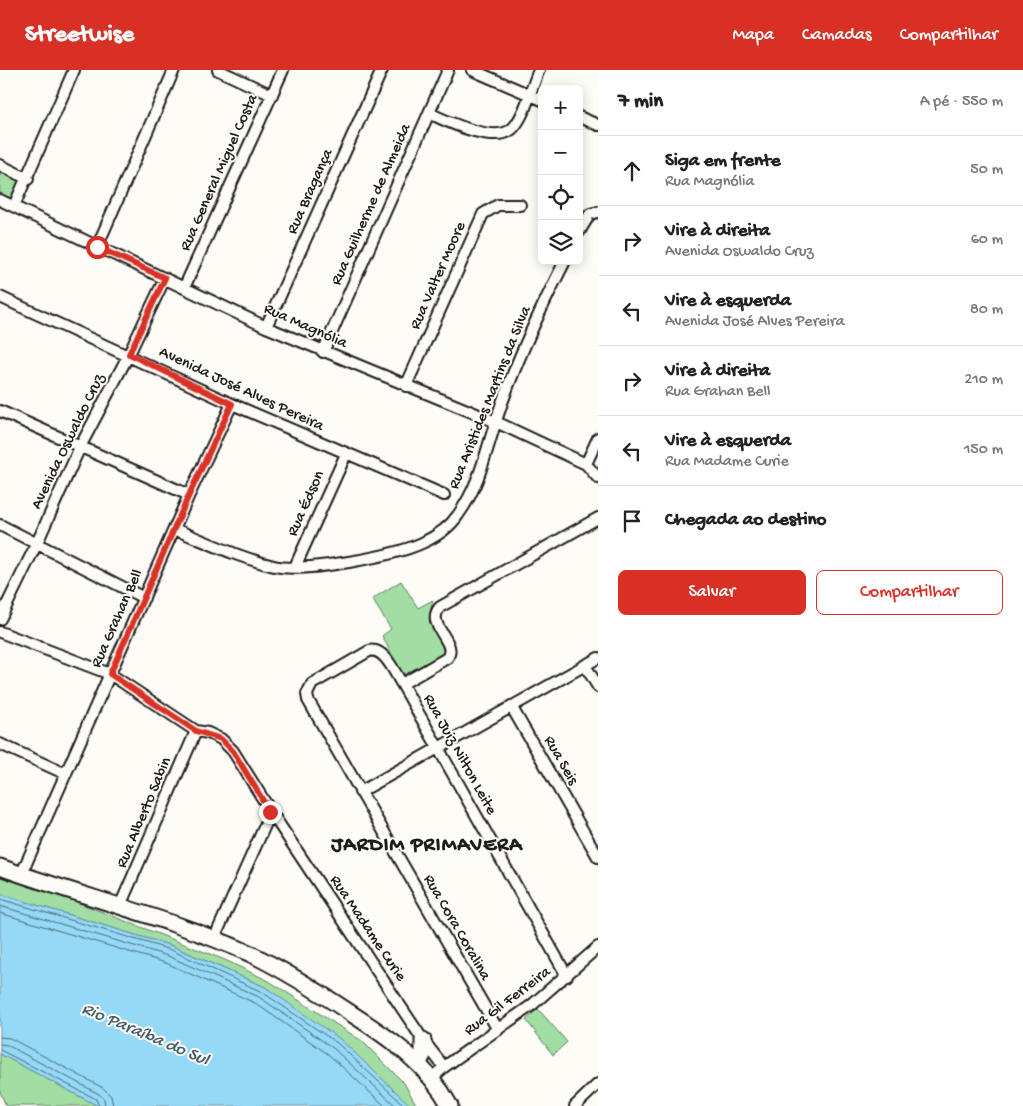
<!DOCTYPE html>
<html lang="pt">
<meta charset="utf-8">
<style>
body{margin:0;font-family:"Gochi Hand",sans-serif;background:#f6f6f6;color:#222}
.controls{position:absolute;right:15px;top:15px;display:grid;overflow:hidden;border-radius:8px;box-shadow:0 2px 12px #0003}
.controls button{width:45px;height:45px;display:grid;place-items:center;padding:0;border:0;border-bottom:1px solid #e0e0e0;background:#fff;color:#222;font:25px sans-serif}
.stop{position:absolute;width:15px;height:15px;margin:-11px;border:4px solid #d93025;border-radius:50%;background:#fff}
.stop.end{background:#d93025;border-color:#fff;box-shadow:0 1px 5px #0008}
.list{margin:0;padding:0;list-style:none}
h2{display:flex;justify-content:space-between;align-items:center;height:65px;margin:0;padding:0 20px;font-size:21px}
h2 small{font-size:16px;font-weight:400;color:#767676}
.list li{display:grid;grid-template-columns:32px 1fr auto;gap:15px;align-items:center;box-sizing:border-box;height:70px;padding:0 20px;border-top:1px solid #e0e0e0}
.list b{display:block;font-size:19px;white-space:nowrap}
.list p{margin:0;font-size:16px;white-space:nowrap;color:#767676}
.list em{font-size:16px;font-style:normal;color:#767676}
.actions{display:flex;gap:10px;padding:15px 20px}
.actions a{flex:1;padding:11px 0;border:1px solid #d93025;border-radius:8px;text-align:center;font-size:18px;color:#d93025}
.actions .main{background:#d93025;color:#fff}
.icon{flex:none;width:28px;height:28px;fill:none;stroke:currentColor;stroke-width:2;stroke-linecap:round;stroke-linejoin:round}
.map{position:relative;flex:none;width:598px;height:1036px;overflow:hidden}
header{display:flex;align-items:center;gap:30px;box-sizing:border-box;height:70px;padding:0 25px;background:#d93025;color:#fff}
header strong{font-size:24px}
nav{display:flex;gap:28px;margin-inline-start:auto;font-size:18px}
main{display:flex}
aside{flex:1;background:#fff}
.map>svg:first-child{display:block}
.green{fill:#a2dda3;stroke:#5f7c60}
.water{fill:#95d9f7;stroke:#658d9f}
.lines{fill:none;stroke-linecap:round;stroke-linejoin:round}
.shore{stroke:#4c6874;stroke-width:1}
.minor-casing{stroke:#1c1c1c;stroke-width:14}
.secondary-casing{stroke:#1c1c1c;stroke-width:19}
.minor{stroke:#fdfcf7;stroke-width:10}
.secondary{stroke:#fdfcf7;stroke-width:15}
.route{stroke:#d93025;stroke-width:6}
.labels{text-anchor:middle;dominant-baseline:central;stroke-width:4;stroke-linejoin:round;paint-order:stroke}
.street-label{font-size:16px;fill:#1c1c1c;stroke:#fdfcf7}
.water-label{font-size:18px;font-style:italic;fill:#465e69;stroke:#fdfcf7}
.district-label{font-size:21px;font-weight:bold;letter-spacing:1px;fill:#1c1c1c;stroke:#fdfcf7}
</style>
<header>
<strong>Streetwise</strong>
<nav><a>Mapa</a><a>Camadas</a><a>Compartilhar</a></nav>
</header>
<main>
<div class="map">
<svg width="598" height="1036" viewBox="0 0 598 1036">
<rect width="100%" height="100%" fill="#fdfcf7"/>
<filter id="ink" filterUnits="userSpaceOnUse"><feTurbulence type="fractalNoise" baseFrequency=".02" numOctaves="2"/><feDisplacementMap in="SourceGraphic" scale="10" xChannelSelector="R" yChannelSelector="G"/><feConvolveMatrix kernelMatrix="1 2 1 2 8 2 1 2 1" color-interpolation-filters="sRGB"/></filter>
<g filter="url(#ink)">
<path class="green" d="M 0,99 L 21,109 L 10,130 L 0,126 Z
M 401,511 L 418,538 L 433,530 C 432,535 430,541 430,546 C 430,560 443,570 444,584 L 403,605 L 382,566 L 391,559 L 372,529 Z
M 0,802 L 225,890 L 269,911 L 362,971 L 404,1013 L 417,1036 L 402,1036 L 265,917 L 172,876 L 0,824 Z
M 538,939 L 567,972 L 553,985 L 526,950 Z
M 0,984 L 98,1036 L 6,1036 L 0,1022 Z"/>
<path class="water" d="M 0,824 L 172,876 L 265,917 L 340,969 L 411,1036 L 98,1036 L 0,984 Z"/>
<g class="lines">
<path class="shore" d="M 0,829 L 171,880 L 262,922 L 337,973 L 405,1036
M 0,836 L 168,886 L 259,927 L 333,978 L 396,1036
M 0,843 L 166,893 L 255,933 L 328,984 L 385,1036
M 0,967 L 10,968 L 103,1018 L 111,1026 L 113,1036
M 0,974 L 7,975 L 99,1024 L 104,1029 L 105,1036
M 0,980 L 96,1029 L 99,1036"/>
<g class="minor-casing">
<path id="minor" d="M 218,0 L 272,25
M 472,0 L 542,30
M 429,43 C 448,52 498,76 514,57 C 526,43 531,18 539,0
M 579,47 L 598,55
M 0,95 L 28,109
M 0,130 L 266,257 L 496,352 L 586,394 L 598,408
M 14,136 L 74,0
M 579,162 L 590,144 L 598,142
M 97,177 L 174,0
M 184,218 L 283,0
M 0,227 L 232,334 L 444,425
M 266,257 L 382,0
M 323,282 L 448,0
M 406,316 L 483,144 L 498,135 L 520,135
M 0,341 L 189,425
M 586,394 L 598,368
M 0,455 L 144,528
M 174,459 C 207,472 240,488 274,496 C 304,503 394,486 422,473 C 435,467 450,457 458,445 C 479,416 485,385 496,351 C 513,297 539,242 565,191
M 295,497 L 346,384
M 0,549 L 37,473 L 80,377 L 129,284 L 165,208
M 0,562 L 110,604 L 196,661 L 208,663 L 221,669 L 233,681 L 271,742 L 423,970 L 444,997
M 585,595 L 598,617
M 402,614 L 447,588 C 459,572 424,555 440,537 L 598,448
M 511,636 L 598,787
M 0,674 L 66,704
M 360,722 L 598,588
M 21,805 L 189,425 L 232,334
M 120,836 L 196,661
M 214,869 L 271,742
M 498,960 L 308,630 L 307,624 L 312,614 L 369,581 C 385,577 395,604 402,614 L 567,906
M 432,1008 L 444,997 L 532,935 L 598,877
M 575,1036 L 598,1014"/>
</g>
<g class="secondary-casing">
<path id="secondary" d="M 0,797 C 83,827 170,848 251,884 C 286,901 319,922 352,944 C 391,969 428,995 450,1036
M 419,992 L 423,985 L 423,970"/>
</g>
<use href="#minor" class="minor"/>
<use href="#secondary" class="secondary"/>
</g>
</g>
<g class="lines" filter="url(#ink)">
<path class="route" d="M 97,177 L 165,208 L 129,284 L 232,334 L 189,425 L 110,604 L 196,661 L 221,669 L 233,681 L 270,742"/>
</g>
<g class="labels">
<g class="street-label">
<text transform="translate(220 103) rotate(-66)">Rua General Miguel Costa</text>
<text transform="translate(311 122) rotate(-66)">Rua Bragança</text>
<text transform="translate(372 135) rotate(-66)">Rua Guilherme de Almeida</text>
<text transform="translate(439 206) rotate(-66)">Rua Valter Moore</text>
<text transform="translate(305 257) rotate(24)">Rua Magnólia</text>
<text transform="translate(241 320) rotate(25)">Avenida José Alves Pereira</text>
<text transform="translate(491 328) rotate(-68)">Rua Aristides Martins da Silva</text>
<text transform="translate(69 372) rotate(-64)">Avenida Oswaldo Cruz</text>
<text transform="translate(307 434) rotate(-66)">Rua Édson</text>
<text transform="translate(118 549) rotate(-66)">Rua Grahan Bell</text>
<text transform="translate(459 685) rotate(61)">Rua Juiz Nilton Leite</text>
<text transform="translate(560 691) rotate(60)">Rua Seis</text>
<text transform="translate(145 743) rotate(-67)">Rua Alberto Sabin</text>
<text transform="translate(456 858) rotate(60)">Rua Cora Coralina</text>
<text transform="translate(367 859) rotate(56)">Rua Madame Curie</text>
<text transform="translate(508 932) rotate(-37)">Rua Gil Ferreira</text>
</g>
<g class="water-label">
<text transform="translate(145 965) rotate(23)">Rio Paraíba do Sul</text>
</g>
<g class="district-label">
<text x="427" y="776">JARDIM PRIMAVERA</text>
</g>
</g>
</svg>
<div class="controls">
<button>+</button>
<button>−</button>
<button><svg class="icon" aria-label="locate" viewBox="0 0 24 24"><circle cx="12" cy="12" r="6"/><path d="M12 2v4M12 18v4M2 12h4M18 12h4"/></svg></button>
<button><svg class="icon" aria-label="layers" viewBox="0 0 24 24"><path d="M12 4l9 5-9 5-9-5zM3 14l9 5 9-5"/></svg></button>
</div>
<div class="stop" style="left:97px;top:177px"></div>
<div class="stop end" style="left:270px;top:742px"></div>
</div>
<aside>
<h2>7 min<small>A pé · 550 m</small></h2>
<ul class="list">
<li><svg class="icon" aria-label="ahead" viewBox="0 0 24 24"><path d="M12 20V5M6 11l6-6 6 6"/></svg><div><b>Siga em frente</b><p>Rua Magnólia</p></div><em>50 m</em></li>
<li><svg class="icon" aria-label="right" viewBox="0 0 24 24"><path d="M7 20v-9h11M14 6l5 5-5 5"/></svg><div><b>Vire à direita</b><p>Avenida Oswaldo Cruz</p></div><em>60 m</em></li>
<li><svg class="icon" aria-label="left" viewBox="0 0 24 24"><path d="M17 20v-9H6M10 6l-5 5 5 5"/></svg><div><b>Vire à esquerda</b><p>Avenida José Alves Pereira</p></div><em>80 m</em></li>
<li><svg class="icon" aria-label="right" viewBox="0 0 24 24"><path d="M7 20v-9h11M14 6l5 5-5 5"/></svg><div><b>Vire à direita</b><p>Rua Grahan Bell</p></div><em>210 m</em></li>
<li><svg class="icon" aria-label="left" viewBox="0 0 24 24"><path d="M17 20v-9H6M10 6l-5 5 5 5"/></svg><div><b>Vire à esquerda</b><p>Rua Madame Curie</p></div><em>150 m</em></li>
<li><svg class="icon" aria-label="arrive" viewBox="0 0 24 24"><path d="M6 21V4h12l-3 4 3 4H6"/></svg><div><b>Chegada ao destino</b></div></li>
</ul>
<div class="actions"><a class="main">Salvar</a><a>Compartilhar</a></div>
</aside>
</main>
